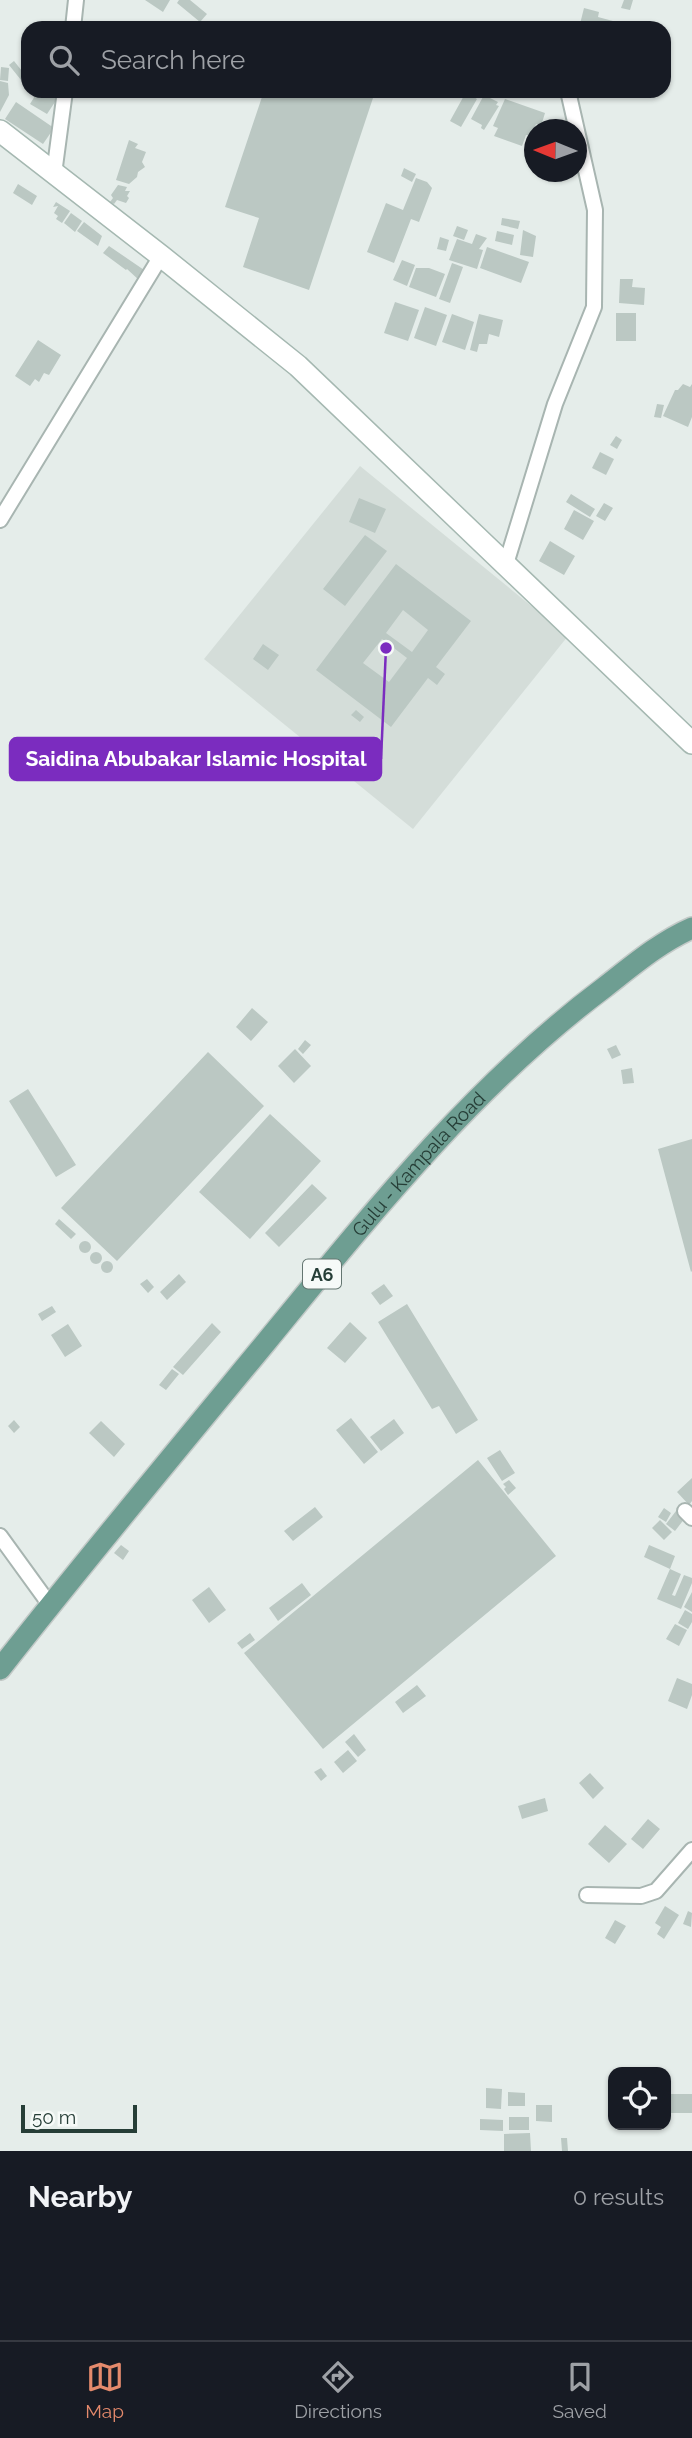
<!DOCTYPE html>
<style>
body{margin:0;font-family:Raleway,sans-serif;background:#20242c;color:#f1f3f6}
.controls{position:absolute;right:21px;bottom:21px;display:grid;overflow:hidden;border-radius:14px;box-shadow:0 2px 5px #0004}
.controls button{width:63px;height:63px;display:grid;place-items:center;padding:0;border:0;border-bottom:2px solid #363941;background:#171b24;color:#f1f3f6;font:35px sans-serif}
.compass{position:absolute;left:524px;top:119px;width:63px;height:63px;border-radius:50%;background:#171b24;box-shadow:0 2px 5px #0004;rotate:271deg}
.scale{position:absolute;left:21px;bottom:18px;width:116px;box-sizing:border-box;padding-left:7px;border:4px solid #263e37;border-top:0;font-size:19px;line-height:24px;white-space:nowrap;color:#263e37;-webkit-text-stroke:5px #f6faf8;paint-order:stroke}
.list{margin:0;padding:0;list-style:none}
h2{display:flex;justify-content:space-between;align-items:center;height:91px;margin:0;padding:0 28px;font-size:30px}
h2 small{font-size:23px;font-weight:400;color:#9ea1a6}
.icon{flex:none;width:38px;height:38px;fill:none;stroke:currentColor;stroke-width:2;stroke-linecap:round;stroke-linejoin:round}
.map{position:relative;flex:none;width:692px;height:2151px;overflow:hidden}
.search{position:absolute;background:#171b24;box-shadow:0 2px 5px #0004;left:21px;right:21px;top:21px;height:77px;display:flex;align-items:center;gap:18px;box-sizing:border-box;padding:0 24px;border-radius:21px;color:#9ea1a6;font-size:26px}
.sheet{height:189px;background:#171b24}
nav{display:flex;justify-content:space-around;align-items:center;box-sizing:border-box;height:98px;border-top:2px solid #363941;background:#171b24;font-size:19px;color:#9ea1a6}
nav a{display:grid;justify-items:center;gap:4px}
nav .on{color:#e58a6c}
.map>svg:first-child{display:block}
.built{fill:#d4ddd9}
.building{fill:#bbc8c3;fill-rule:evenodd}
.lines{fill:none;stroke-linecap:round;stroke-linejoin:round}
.street-casing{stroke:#a8b5b1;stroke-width:18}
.secondary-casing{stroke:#a5b8b1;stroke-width:24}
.primary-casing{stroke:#c2c9c7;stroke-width:24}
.street{stroke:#fff;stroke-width:14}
.secondary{stroke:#fff;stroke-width:21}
.primary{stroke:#6e9e92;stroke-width:21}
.labels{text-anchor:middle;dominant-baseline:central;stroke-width:5;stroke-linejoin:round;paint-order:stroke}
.shield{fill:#f6faf8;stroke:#647671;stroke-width:2}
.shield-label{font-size:18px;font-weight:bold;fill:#263e37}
.street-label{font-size:19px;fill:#263e37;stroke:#f6faf8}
.leader{fill:none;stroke:#7b2cbf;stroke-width:2.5}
.callout-dot{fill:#7b2cbf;stroke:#f6faf8;stroke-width:2.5}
.callout{fill:#7b2cbf;stroke:#7b2cbf;stroke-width:2.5}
.callout-label{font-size:21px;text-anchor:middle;font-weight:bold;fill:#fff}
</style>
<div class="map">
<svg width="692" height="2151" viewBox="0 0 692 2151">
<rect width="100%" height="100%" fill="#e5edea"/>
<path class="built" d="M 360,466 L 568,636 L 413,829 L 204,659 Z"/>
<path class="building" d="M 145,0 L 170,0 L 163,12 Z
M 179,0 L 190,0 L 207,14 L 200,22 L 177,3 Z
M 624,0 L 633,0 L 630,10 L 621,8 Z
M 584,8 L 599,12 L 598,17 L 624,24 L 624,28 L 579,28 Z
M 636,22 L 654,25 L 653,28 L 635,28 Z
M 14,61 L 26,76 L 21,80 L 9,65 Z
M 1,67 L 9,68 L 8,81 L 0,80 Z
M 0,81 L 8,83 L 9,95 L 0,112 Z
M 38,91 L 44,91 L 57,99 L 47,114 L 30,104 Z
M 264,91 L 363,91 L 374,95 L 309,290 L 243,267 L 259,218 L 225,207 Z
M 466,92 L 477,99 L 461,127 L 450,121 Z
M 484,95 L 498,102 L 496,105 L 499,106 L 484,130 L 481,128 L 482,125 L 471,119 Z
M 505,99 L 545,113 L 541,126 L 536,124 L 532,136 L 526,135 L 522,146 L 494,136 L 498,128 L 493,126 Z
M 16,102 L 54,128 L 43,144 L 5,119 Z
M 129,140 L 138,144 L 135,148 L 146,152 L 142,162 L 145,167 L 138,172 L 137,177 L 129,184 L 116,180 Z
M 404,168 L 416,174 L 412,182 L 401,176 Z
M 416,178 L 427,182 L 432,188 L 419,222 L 411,219 L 394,263 L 367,252 L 386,203 L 403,210 Z
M 18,184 L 37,196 L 32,205 L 13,193 Z
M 118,185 L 127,187 L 125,191 L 130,191 L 127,196 L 129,198 L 126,203 L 117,200 L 114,204 L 110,202 L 113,198 L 111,195 Z
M 56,202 L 70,211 L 62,223 L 56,219 L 58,216 L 54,213 L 58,206 L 53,207 Z
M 71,213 L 82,221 L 75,232 L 64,223 Z
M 502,218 L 520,221 L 518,229 L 501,225 Z
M 84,222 L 102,236 L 98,246 L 77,231 Z
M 457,226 L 468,230 L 464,240 L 453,236 Z
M 523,230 L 536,236 L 533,257 L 520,255 Z
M 497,231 L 514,235 L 512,245 L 495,241 Z
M 476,234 L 487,238 L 479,249 L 483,250 L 477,269 L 449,260 L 457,239 L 472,244 Z
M 440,237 L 449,240 L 446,251 L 437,249 Z
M 109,246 L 147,272 L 140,281 L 127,269 L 126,270 L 103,253 Z
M 487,247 L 529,262 L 521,283 L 480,268 Z
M 402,260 L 415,265 L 407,286 L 393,280 Z
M 452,263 L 463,267 L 450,303 L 439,299 Z
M 416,268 L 429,268 L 445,274 L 436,297 L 409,287 Z
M 620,279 L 633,279 L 632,287 L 645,288 L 644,305 L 619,303 Z
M 395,302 L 419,310 L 408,341 L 384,333 Z
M 425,307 L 447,315 L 436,346 L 414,338 Z
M 616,313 L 636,313 L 636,341 L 616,341 Z
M 452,314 L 474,322 L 465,350 L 442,342 Z
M 479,314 L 503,320 L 499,337 L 489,334 L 487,344 L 479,344 L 477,352 L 470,350 Z
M 38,340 L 61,355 L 49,375 L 44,373 L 39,382 L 35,379 L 30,386 L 15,376 Z
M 683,384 L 690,387 L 692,384 L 692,417 L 688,427 L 663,416 L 675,390 L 678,390 Z
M 657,404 L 664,405 L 661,418 L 654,417 Z
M 616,436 L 622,440 L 617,449 L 610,445 Z
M 600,452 L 614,459 L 606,475 L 592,468 Z
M 571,494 L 595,509 L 590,517 L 566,502 Z
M 359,498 L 386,509 L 375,533 L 349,522 Z
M 604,503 L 613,508 L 605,521 L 596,516 Z
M 574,510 L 594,521 L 583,540 L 564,529 Z
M 365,535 L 387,551 L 345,606 L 323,589 Z
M 550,541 L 575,556 L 564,575 L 539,561 Z
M 396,564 L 471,621 L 436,667 L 445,674 L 437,685 L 428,678 L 391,727 L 316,670 ZM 403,610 L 428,630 L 412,652 L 386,633 ZM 382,639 L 407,658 L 389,682 L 363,663 Z
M 263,644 L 279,655 L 268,670 L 253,659 Z
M 356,710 L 364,717 L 360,722 L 351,715 Z
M 252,1008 L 268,1022 L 251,1041 L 236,1027 Z
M 305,1040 L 311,1045 L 303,1054 L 298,1049 Z
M 616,1045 L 621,1055 L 612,1059 L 607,1049 Z
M 295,1049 L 311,1066 L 294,1083 L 278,1066 Z
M 208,1052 L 264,1106 L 117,1261 L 61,1208 Z
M 632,1068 L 634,1083 L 623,1084 L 621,1070 Z
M 28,1089 L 76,1165 L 56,1177 L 9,1101 Z
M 270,1114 L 321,1161 L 250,1239 L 199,1192 Z
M 692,1139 L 692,1271 L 691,1272 L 658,1149 Z
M 312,1184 L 327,1198 L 279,1247 L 265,1233 Z
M 59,1219 L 76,1234 L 71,1239 L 55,1224 Z
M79 1247a6 6 0 1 1 12 0a6 6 0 1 1-12 0Z
M90 1258a6 6 0 1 1 12 0a6 6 0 1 1-12 0Z
M101 1267a6 6 0 1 1 12 0a6 6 0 1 1-12 0Z
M 179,1274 L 186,1282 L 167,1300 L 160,1292 Z
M 147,1279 L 154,1287 L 148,1293 L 140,1284 Z
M 384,1284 L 393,1296 L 380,1305 L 371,1293 Z
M 407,1304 L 478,1420 L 456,1434 L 439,1406 L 432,1409 L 378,1322 Z
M 52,1306 L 56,1312 L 42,1321 L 38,1314 Z
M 350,1322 L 367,1338 L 345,1363 L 327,1348 Z
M 212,1323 L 221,1332 L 183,1375 L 173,1367 Z
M 68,1324 L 82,1346 L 65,1357 L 51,1335 Z
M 172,1369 L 179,1374 L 166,1390 L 159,1385 Z
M 351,1418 L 378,1452 L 364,1464 L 336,1430 Z
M 394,1419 L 404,1433 L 381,1451 L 370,1437 Z
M 14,1420 L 20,1427 L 14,1433 L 8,1426 Z
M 101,1421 L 125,1444 L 114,1457 L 89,1433 Z
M 500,1450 L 515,1473 L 502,1481 L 487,1458 Z
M 478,1460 L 556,1556 L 323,1749 L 244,1653 Z
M 692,1478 L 692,1501 L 689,1505 L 677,1492 Z
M 509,1480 L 516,1488 L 508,1495 L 504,1489 L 506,1487 L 503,1484 Z
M 315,1507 L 323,1517 L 293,1541 L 284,1531 Z
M 664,1508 L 671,1513 L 666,1522 L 658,1517 Z
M 676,1511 L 685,1518 L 675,1531 L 666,1524 Z
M 660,1520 L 672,1532 L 664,1540 L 652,1528 Z
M 121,1545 L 129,1551 L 123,1560 L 114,1553 Z
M 649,1545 L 675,1556 L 670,1569 L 644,1557 Z
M 670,1569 L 681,1574 L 672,1595 L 675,1596 L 684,1575 L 692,1578 L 692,1583 L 681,1609 L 657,1599 Z
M 302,1583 L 311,1595 L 278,1621 L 269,1608 Z
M 209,1587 L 226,1610 L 209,1623 L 192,1600 Z
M 692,1592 L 692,1612 L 684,1607 Z
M 685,1610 L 692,1614 L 692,1622 L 688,1629 L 678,1623 Z
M 675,1624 L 687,1630 L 679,1646 L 666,1639 Z
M 250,1633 L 255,1640 L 242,1649 L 237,1643 Z
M 677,1678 L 692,1684 L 692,1695 L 687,1709 L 668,1701 Z
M 417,1685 L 426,1696 L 403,1713 L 395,1702 Z
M 354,1734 L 366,1750 L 358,1757 L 345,1742 Z
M 348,1750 L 357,1761 L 343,1773 L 334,1762 Z
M 321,1768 L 327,1776 L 321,1781 L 314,1772 Z
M 590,1773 L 604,1788 L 593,1799 L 579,1783 Z
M 545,1798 L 548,1811 L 522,1819 L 518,1806 Z
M 648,1819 L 660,1829 L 643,1849 L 631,1839 Z
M 605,1825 L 627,1844 L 609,1863 L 588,1844 Z
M 665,1906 L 679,1915 L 664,1939 L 657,1934 L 661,1927 L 655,1923 Z
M 688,1911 L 692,1913 L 691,1927 L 683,1924 Z
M 615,1920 L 626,1926 L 615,1944 L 605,1938 Z
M 486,2088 L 502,2089 L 501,2109 L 486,2108 Z
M 508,2092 L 525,2093 L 525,2106 L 508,2106 Z
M 666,2094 L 692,2094 L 692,2113 L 666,2113 Z
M 536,2105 L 552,2105 L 552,2122 L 536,2121 Z
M 509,2117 L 529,2117 L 529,2130 L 509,2130 Z
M 480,2119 L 503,2120 L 503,2131 L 480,2130 Z
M 530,2133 L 531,2151 L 504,2151 L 504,2134 Z
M 561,2138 L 567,2138 L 568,2151 L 562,2151 Z"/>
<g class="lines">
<g class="street-casing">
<path id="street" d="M 73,28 L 76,0
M 54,174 L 65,91
M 0,520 L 161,256
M 506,564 L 555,404 L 594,307 L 595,210 L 568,91
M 685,1511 L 692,1518
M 0,1536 L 50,1605
M 587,1895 L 641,1896 L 656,1891 L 692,1850"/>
</g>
<g class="secondary-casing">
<path id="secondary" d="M 0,131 L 161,256 L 298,366 L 692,743"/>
</g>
<g class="primary-casing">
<g id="primary">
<path id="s1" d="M 0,1669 C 87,1558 177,1450 267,1341 C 371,1214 473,1086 605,987 C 632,966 660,942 692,928"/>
</g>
</g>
<use href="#street" class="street"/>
<use href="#secondary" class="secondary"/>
<use href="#primary" class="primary"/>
</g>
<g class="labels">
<rect class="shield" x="303" y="1259.5" width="38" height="29" rx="5"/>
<g class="shield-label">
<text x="322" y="1274">A6</text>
</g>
<g class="street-label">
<text stroke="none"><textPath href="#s1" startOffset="656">Gulu - Kampala Road</textPath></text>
</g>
</g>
<path class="leader" d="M386 648L381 759"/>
<circle class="callout-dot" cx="386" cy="648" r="7"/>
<rect class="callout" x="10" y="738" width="371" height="42" rx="7"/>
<g class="callout-label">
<text x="196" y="766">Saidina Abubakar Islamic Hospital</text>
</g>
</svg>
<div class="controls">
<button><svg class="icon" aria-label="locate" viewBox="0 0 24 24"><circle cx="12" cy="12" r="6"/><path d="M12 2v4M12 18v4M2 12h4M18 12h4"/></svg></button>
</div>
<svg class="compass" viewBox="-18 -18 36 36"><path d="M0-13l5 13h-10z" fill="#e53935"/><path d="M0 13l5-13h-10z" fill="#9ea1a6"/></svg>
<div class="scale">50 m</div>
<div class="search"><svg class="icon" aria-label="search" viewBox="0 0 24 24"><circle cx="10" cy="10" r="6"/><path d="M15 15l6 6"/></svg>Search here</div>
</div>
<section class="sheet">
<h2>Nearby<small>0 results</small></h2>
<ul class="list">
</ul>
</section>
<nav>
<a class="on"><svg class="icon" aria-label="map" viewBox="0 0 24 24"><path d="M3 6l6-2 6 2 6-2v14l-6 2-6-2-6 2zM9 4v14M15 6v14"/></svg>Map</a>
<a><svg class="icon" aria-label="directions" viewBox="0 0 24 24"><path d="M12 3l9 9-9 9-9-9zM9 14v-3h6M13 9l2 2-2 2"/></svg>Directions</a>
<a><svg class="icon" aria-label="saved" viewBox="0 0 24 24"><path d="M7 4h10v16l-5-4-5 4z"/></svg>Saved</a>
</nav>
